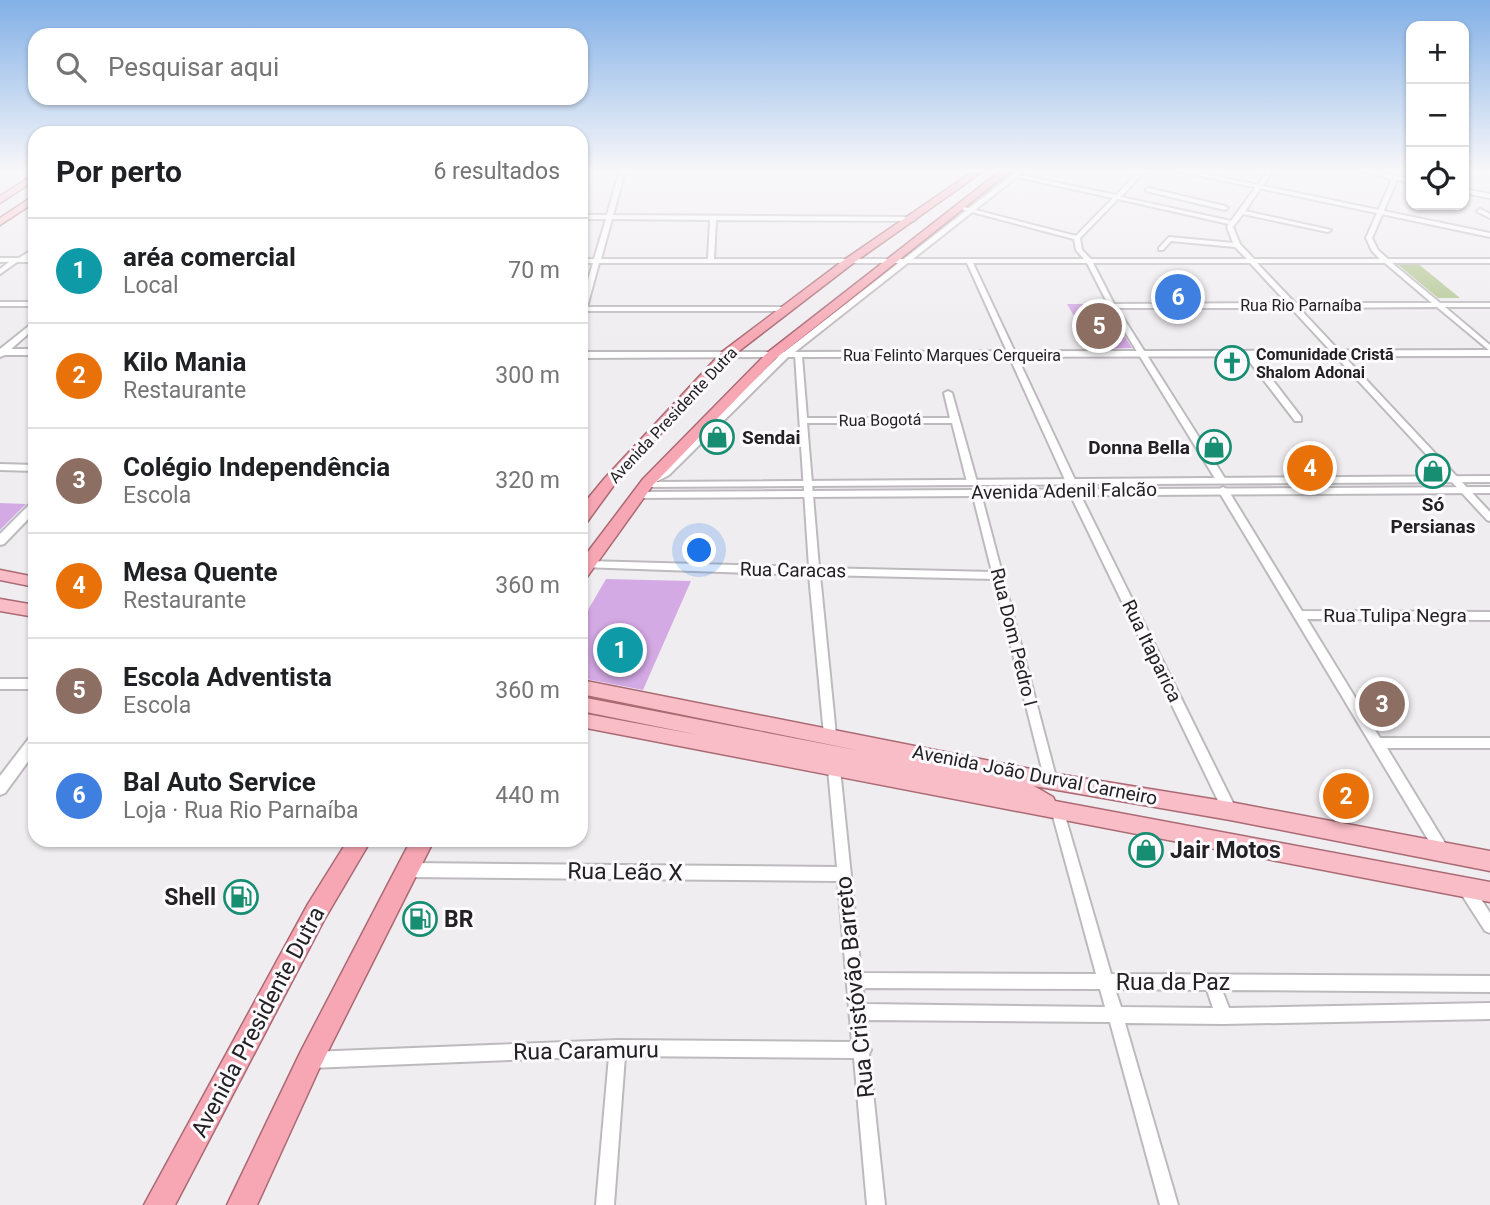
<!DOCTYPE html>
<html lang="pt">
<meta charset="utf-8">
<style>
body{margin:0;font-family:Roboto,sans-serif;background:#f6f6f6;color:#202124}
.controls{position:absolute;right:21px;top:21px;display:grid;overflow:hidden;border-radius:14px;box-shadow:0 2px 5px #0004}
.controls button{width:63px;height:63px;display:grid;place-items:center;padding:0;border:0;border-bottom:2px solid #e0e0e0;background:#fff;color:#202124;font:35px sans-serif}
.you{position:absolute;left:700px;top:551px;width:24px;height:24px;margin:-18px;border:5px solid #fff;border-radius:50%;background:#1a73e8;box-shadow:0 0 0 10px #1a73e833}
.badge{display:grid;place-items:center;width:46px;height:46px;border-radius:50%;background:#111827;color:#fff;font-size:23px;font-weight:700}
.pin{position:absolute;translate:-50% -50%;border:4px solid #fff;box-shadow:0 2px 7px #0006}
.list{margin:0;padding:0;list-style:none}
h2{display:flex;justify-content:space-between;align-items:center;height:91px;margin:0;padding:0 28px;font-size:30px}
h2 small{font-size:23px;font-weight:400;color:#757577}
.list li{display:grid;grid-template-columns:46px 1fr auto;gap:21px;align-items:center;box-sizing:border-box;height:105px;padding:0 28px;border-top:2px solid #e0e0e0}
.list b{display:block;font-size:26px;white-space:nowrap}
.list p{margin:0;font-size:23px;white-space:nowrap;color:#757577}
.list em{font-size:23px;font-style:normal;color:#757577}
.icon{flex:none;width:38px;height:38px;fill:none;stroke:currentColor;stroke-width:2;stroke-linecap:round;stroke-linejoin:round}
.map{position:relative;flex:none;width:1490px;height:1205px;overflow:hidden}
.search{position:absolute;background:#fff;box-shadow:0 2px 5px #0004;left:28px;top:28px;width:560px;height:77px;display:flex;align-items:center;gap:18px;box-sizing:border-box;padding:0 24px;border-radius:21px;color:#757577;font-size:26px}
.panel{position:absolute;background:#fff;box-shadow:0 2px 5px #0004;left:28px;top:126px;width:560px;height:721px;border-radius:21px}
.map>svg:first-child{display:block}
.green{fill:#b1c58e}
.building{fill:#d4aae5}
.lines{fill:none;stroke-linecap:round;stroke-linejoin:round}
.minor-casing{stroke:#bdbabe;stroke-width:4}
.tertiary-casing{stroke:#bdbabe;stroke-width:4}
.primary-casing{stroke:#aa6a74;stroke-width:3}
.trunk-casing{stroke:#aa6a74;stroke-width:3}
.minor{fill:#fff;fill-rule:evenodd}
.tertiary{fill:#fff;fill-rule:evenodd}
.primary{fill:#f8bdc6;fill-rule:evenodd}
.trunk{fill:#f6a7b3;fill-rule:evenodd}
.labels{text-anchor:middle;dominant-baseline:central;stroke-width:6;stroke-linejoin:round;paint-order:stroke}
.far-street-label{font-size:16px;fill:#222123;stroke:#fdfafe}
.far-poi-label{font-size:16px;font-weight:bold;fill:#222123;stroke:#fdfafe;text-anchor:start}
.poi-label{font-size:19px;font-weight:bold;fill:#222123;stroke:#fdfafe;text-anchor:start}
.street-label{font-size:19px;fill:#222123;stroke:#fdfafe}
.near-poi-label{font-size:23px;font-weight:bold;fill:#222123;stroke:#fdfafe;text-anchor:start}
.near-street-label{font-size:23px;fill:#222123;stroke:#fdfafe}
</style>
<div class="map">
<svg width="1490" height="1205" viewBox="0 0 1490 1205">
<rect width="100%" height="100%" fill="#f0edf1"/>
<path class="green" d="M 1395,262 L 1416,262 L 1460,298 L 1438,298 Z"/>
<path class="building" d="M 1067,304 L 1104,304 L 1132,348 L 1093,349 Z
M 0,503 L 26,504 L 0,530 Z
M 606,579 L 691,581 L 643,690 L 581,678 L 581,622 Z"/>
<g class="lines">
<g class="minor-casing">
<path id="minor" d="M 619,172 L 625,172 L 613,215 L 913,217 L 916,219 L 913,221 L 716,220 L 714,259 L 1084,259 L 1076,250 L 1074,239 L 957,208 L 960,206 L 1076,236 L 1113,198 L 1017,177 L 1015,174 L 1116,195 L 1139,172 L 1144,172 L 1121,197 L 1231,221 L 1267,172 L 1272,172 L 1245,211 L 1331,230 L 1328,232 L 1243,214 L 1233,227 L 1240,244 L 1254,259 L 1380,259 L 1372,251 L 1366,238 L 1392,179 L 1365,172 L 1376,172 L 1394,176 L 1395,172 L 1401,172 L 1399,177 L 1411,179 L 1411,183 L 1397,180 L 1372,238 L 1378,250 L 1388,259 L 1490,259 L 1490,263 L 1392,263 L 1440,303 L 1490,303 L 1490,307 L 1445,307 L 1490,345 L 1490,351 L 1437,307 L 1299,308 L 1490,512 L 1490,521 L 1487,520 L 1291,308 L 1117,308 L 1226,480 L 1221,483 L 1216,480 L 1109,306 L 1087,263 L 973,263 L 1076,482 L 1071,485 L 1066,482 L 967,263 L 599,263 L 587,307 L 785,307 L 789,309 L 785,311 L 586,311 L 584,314 L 581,315 L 581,304 L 593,263 L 581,263 L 581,259 L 594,259 L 606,219 L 581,219 L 581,215 L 607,215 ZM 1118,199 L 1229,224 L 1227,227 L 1233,243 L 1169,237 L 1159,248 L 1159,250 L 1163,250 L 1171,241 L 1235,247 L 1247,259 L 1091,259 L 1082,250 L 1080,238 ZM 612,219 L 710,220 L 708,259 L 601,259 ZM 1093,263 L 1250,263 L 1287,303 L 1114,304 ZM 1257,263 L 1385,263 L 1432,303 L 1295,303 Z
M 1148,188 L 1225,206 L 1228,208 L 1225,210 L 1146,191 L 1146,189 Z
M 1464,189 L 1490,194 L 1490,198 L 1464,193 Z
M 1480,209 L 1490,214 L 1490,218 L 1478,212 L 1477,211 Z
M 35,248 L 35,253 L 27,258 L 35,258 L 35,262 L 17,262 L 0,274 L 0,269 L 9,262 L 0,262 L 0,258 L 19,258 Z
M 0,302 L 35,302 L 35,306 L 0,306 Z
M 1246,353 L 1252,353 L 1301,417 L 1301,421 L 1295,421 L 1246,357 Z
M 795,354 L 802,356 L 807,418 L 950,418 L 944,393 L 948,391 L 952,393 L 977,482 L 972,485 L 967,482 L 952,423 L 807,423 L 819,568 L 992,572 L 972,492 L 974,490 L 980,490 L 1057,781 L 1055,785 L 1051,787 L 1047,785 L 1045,781 L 994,579 L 820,575 L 836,735 L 834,739 L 830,740 L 826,739 L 824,735 L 809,575 L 582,567 L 581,565 L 582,563 L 586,561 L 809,567 Z
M 0,464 L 35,465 L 35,471 L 0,470 Z
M 1223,487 L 1228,490 L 1302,611 L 1490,612 L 1490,620 L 1307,619 L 1380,738 L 1490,738 L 1490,748 L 1387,748 L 1448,848 L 1450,852 L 1448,856 L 1443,858 L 1438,856 L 1218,490 Z
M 1074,489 L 1079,492 L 1235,807 L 1236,811 L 1235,815 L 1230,817 L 1225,815 L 1069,492 Z
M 834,764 L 838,765 L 840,769 L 861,973 L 1096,974 L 1051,809 L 1052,805 L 1057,803 L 1062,805 L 1063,809 L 1111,974 L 1490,976 L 1490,992 L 1222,990 L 1229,1008 L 1490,1003 L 1490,1019 L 1224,1024 L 1125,1023 L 1178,1205 L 1160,1205 L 1110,1022 L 866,1020 L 868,1044 L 871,1050 L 869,1054 L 885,1205 L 867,1205 L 854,1058 L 625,1056 L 614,1205 L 596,1205 L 609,1056 L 310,1068 L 304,1066 L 302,1060 L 304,1054 L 310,1052 L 618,1040 L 852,1042 L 838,881 L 407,877 L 402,875 L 400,870 L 402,865 L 407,863 L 837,867 L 828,769 L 830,765 ZM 863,988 L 1100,989 L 1105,1007 L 864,1004 ZM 1115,989 L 1207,990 L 1213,1008 L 1121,1007 Z
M 1465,880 L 1470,882 L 1490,913 L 1490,933 L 1485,931 L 1460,892 L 1458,887 L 1460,882 Z"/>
</g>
<g class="tertiary-casing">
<path id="tertiary" d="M 1016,172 L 1023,172 L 795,352 L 1490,350 L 1490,356 L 788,357 L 669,475 L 656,482 L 1490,476 L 1490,482 L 641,487 L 640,485 L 641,483 L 647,482 L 647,478 L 661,471 L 778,357 L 581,358 L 581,352 L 784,352 Z
M 1182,172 L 1196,172 L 1490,233 L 1490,237 Z
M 35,321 L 35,328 L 11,349 L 35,349 L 35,355 L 5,355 L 0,357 L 0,349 Z
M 1490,487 L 1490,493 L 637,498 L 632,495 L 637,492 Z
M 35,502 L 35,512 L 4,544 L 0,545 L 0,534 L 31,503 Z
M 0,679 L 35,679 L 35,689 L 0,689 Z
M 35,735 L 35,752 L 5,793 L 0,795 L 0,776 L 30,737 Z"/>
</g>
<g class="primary-casing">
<path id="primary" d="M 35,174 L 35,180 L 0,203 L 0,196 Z
M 35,195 L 35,202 L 0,225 L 0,218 Z
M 0,570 L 35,577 L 35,587 L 0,580 Z
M 0,599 L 35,605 L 35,617 L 0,611 Z
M 581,680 L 1051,773 L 1230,802 L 1490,851 L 1490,871 L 1230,820 L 1034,786 L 1053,797 L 1055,801 L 1490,882 L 1490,902 L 581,727 L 581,713 L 699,735 L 581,711 L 581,697 L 861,751 L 581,694 Z"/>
</g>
<g class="trunk-casing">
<path id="trunk" d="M 972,172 L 982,172 L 852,264 L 730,358 L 614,485 L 587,522 L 581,523 L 581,507 L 604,479 L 722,352 L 844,260 Z
M 999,172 L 1009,172 L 775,359 L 653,485 L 587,577 L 581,579 L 581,561 L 643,479 L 767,353 Z
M 348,840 L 371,840 L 324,920 L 175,1205 L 144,1205 L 308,904 Z
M 411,840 L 434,840 L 319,1069 L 257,1205 L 227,1205 L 301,1051 Z"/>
</g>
<use href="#minor" class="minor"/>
<use href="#tertiary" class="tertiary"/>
<use href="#primary" class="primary"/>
<use href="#trunk" class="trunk"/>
</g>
<linearGradient id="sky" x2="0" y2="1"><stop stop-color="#82b0e7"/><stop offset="0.5" stop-color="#f8f7f9"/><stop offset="1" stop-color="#f8f7f9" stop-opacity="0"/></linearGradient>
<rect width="1490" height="341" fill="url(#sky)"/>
<defs>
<g id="church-ring" transform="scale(1.75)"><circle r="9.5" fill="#fdfafe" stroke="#178e72" stroke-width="1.5"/><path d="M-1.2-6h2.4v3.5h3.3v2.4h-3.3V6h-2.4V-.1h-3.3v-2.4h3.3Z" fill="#178e72"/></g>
<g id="shop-ring" transform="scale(1.75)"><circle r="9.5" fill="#fdfafe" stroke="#178e72" stroke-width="1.5"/><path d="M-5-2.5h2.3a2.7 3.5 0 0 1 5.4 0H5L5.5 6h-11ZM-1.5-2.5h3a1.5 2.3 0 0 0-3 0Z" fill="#178e72"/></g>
<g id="fuel-ring" transform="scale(1.75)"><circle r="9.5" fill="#fdfafe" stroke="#178e72" stroke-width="1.5"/><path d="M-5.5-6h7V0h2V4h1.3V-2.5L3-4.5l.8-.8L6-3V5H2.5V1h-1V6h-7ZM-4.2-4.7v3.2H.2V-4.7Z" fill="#178e72"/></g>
</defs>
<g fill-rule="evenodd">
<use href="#church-ring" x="1232" y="363"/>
<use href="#shop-ring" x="717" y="437"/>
<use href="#shop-ring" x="1214" y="447"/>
<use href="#shop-ring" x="1433" y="471"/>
<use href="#shop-ring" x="1146" y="850"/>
<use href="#fuel-ring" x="241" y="897"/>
<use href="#fuel-ring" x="420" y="919"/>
</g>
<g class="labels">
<g class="far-street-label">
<text x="1301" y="305">Rua Rio Parnaíba</text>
<text x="952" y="355">Rua Felinto Marques Cerqueira</text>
<text transform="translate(673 415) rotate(-47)">Avenida Presidente Dutra</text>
<text transform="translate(880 420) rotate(-1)">Rua Bogotá</text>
</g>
<g class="far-poi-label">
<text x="1256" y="354">Comunidade Cristã<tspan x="1256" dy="18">Shalom Adonai</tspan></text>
</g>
<g class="poi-label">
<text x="742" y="437">Sendai</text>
<text x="1190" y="447" text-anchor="end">Donna Bella</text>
<text x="1433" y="504" text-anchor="middle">Só<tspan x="1433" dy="22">Persianas</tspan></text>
</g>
<g class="street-label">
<text transform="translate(1064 491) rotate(-1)">Avenida Adenil Falcão</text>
<text transform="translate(793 570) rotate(1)">Rua Caracas</text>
<text x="1395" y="615">Rua Tulipa Negra</text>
<text transform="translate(1014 637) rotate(76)">Rua Dom Pedro I</text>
<text transform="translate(1152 651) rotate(64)">Rua Itaparica</text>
<text transform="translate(1035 775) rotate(11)">Avenida João Durval Carneiro</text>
</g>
<g class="near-poi-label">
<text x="1170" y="850">Jair Motos</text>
<text x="216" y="897" text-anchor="end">Shell</text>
<text x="444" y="919">BR</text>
</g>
<g class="near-street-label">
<text transform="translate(625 872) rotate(1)">Rua Leão X</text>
<text x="1173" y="982">Rua da Paz</text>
<text transform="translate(855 987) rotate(-96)">Rua Cristóvão Barreto</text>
<text transform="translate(258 1022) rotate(-62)">Avenida Presidente Dutra</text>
<text transform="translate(586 1051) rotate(-1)">Rua Caramuru</text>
</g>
</g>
</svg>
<div class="controls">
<button>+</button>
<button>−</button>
<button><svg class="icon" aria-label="locate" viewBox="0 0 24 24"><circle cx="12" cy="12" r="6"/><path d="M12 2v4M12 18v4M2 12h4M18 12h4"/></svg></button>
</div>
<div class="you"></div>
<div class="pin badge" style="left:620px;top:650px;background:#0f9aa8">1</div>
<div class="pin badge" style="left:1346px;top:796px;background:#e8710a">2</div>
<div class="pin badge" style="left:1382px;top:704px;background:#8d6e63">3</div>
<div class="pin badge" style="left:1310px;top:468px;background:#e8710a">4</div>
<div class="pin badge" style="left:1099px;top:326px;background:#8d6e63">5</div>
<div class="pin badge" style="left:1178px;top:297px;background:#3f7fe0">6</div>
<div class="search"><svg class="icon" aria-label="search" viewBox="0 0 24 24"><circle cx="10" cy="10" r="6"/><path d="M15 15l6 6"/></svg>Pesquisar aqui</div>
<section class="panel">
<h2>Por perto<small>6 resultados</small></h2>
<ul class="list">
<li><span class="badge" style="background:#0f9aa8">1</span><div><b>aréa comercial</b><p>Local</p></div><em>70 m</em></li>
<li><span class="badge" style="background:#e8710a">2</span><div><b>Kilo Mania</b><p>Restaurante</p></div><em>300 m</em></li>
<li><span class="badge" style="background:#8d6e63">3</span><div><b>Colégio Independência</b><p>Escola</p></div><em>320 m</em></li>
<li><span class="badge" style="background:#e8710a">4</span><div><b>Mesa Quente</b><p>Restaurante</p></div><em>360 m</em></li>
<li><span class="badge" style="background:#8d6e63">5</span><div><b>Escola Adventista</b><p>Escola</p></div><em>360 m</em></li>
<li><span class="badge" style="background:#3f7fe0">6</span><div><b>Bal Auto Service</b><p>Loja · Rua Rio Parnaíba</p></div><em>440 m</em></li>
</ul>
</section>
</div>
